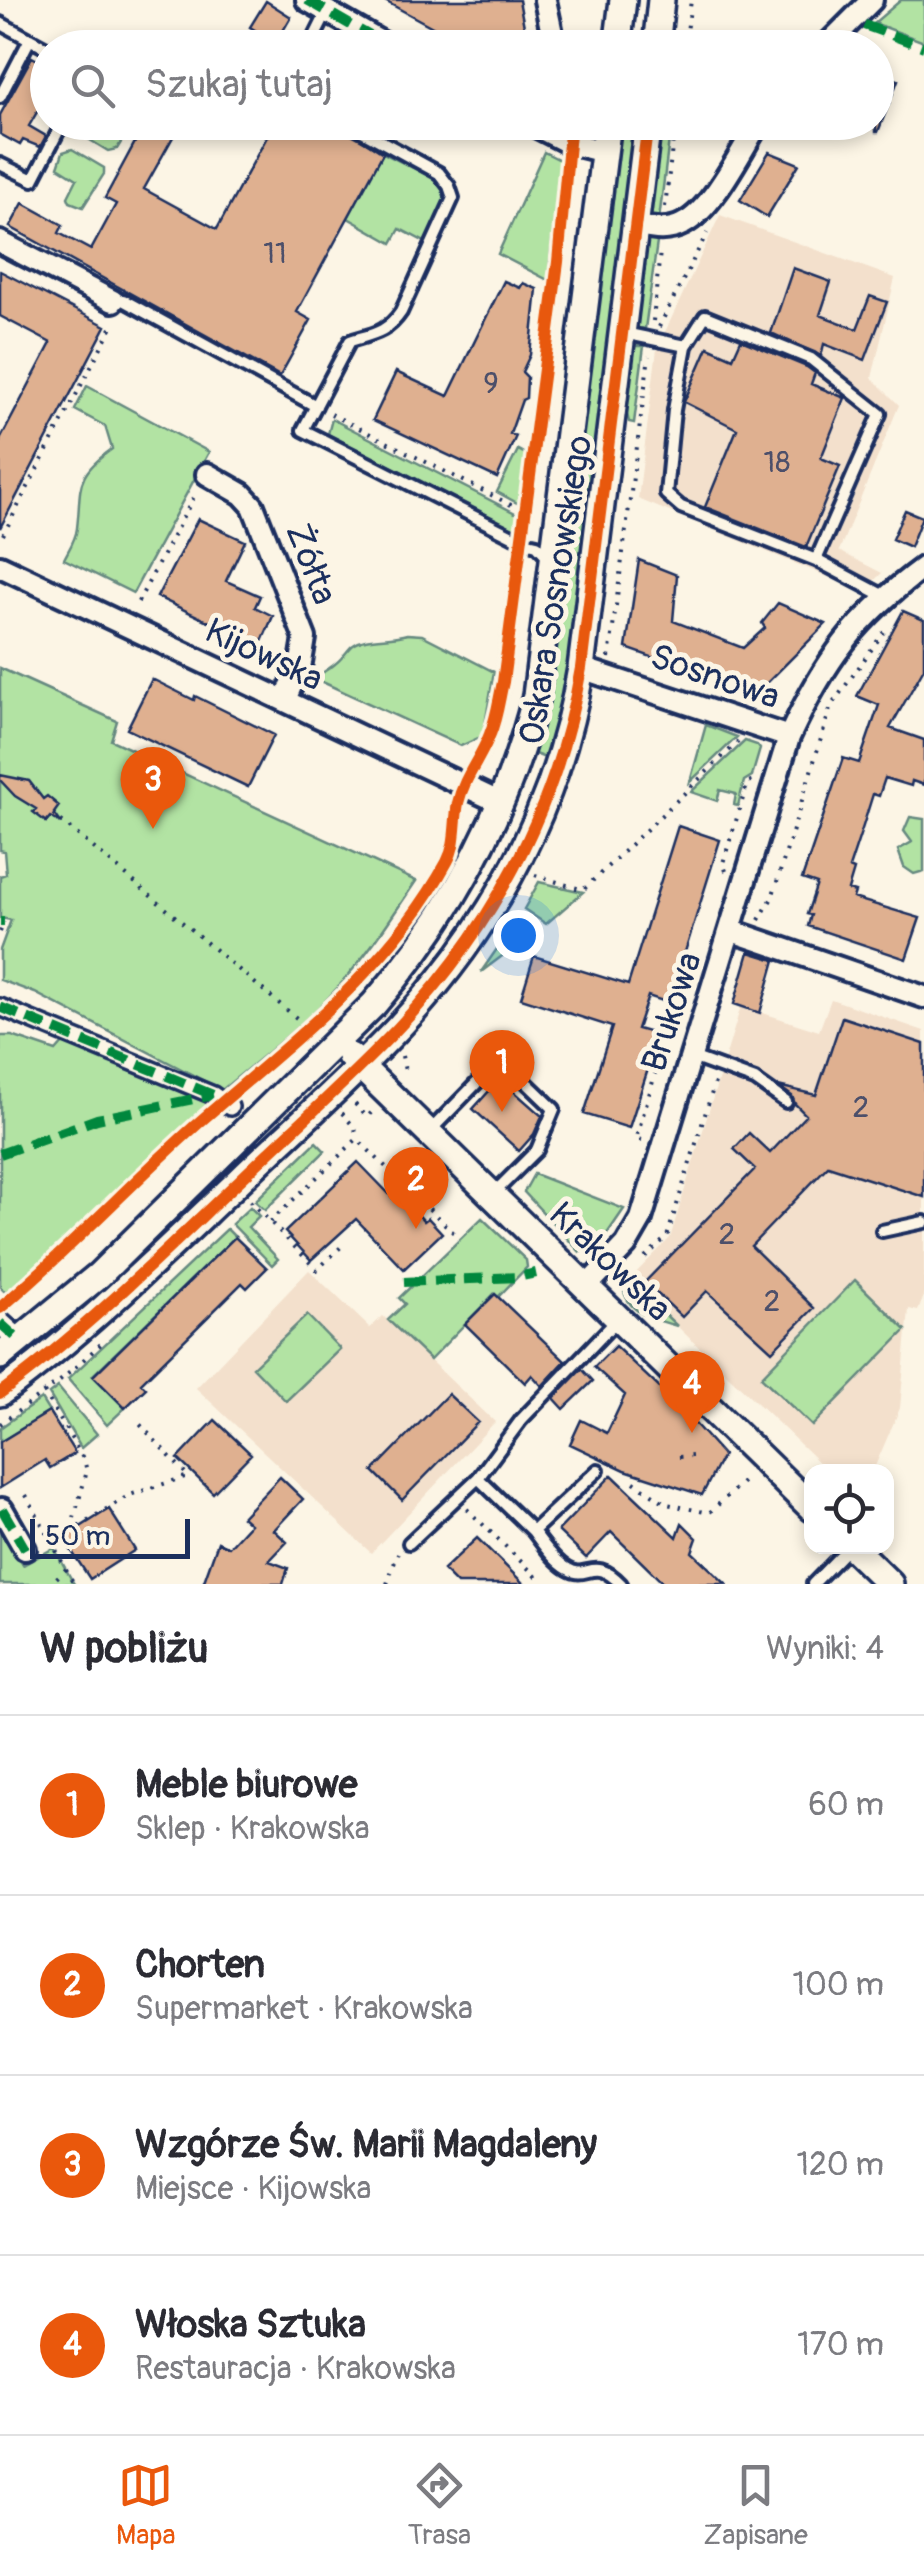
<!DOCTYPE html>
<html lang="pl">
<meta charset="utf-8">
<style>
body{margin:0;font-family:Pangolin,sans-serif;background:#f7f7f7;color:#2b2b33}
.controls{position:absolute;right:30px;bottom:30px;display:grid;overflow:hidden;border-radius:20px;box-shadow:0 5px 15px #0003}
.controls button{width:90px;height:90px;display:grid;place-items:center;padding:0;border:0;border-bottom:2px solid #e1e1e2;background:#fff;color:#2b2b33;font:50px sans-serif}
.scale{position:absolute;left:30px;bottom:25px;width:160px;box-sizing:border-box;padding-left:10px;border:5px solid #1b2f5e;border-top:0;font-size:28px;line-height:35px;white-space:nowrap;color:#1b2f5e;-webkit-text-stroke:8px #fcf5e5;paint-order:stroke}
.you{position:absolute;left:518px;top:935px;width:35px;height:35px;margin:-25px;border:8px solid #fff;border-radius:50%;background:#1a73e8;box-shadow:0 0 0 15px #1a73e833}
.badge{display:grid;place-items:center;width:65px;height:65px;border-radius:50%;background:#ea580c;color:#fff;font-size:32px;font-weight:700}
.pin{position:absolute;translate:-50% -82px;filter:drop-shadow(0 2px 5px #0008)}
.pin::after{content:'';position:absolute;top:52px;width:35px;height:30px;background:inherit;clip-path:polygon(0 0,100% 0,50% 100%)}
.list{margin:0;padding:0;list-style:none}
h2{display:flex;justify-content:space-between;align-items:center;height:130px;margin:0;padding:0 40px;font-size:42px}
h2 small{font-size:32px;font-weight:400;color:#7c7c81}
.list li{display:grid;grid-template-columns:65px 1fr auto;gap:30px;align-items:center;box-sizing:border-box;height:180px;padding:0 40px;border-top:2px solid #e1e1e2}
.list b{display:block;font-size:38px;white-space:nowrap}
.list p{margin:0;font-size:32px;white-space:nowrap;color:#7c7c81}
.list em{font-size:32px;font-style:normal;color:#7c7c81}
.icon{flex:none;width:55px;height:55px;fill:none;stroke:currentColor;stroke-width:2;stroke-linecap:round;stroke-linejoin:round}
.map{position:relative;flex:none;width:924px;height:1584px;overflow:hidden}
.search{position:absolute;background:#fff;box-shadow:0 5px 15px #0003;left:30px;right:30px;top:30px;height:110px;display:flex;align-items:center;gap:25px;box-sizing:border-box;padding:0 35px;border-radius:55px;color:#7c7c81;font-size:38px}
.sheet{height:850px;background:#fff}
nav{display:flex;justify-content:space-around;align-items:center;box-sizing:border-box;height:140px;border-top:2px solid #e1e1e2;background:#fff;font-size:28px;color:#7c7c81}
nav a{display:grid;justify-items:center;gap:5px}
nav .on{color:#ea580c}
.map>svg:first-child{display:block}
.built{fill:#f3e0cc}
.green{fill:#b2e3a3;stroke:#668980;stroke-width:2.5}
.building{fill:#dfb090;stroke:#1b2f5e;stroke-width:2.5}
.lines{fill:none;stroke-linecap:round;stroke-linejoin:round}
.service-casing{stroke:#1b2f5e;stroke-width:18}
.pedestrian-casing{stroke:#1b2f5e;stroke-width:22}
.minor-casing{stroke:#1b2f5e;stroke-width:28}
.tertiary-casing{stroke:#1b2f5e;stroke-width:32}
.path{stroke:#1b2f5e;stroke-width:4;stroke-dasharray:2.5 8;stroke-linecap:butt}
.service{stroke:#fcf5e5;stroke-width:10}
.pedestrian{stroke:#fcf5e5;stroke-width:15}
.minor{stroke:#fcf5e5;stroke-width:20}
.tertiary{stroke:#fcf5e5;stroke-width:25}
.quiet{stroke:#00873e;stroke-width:10;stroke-dasharray:20 10;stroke-linecap:butt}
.cycleway-casing{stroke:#fcf5e5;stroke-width:19}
.cycleway{stroke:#e8590c;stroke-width:12}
.labels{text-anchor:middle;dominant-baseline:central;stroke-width:10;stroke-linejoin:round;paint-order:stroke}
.number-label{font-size:30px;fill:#4c4f6a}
.street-label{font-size:35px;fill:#1b2f5e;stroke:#fcf5e5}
</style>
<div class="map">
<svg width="924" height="1584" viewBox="0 0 924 1584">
<rect width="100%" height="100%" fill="#fcf5e5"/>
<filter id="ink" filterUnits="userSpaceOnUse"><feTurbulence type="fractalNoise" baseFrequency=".01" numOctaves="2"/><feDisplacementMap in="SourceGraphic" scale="20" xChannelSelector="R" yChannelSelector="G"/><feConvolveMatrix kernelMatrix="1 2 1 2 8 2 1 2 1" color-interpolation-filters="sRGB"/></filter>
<g filter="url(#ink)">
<path class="built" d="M 720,215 L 895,278 L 872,378 L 899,405 L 839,551 L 882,573 L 863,591 L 638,499 L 657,349 Z
M 831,999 L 924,1031 L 924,1296 L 918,1311 L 909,1309 L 900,1408 L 873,1471 L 828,1471 L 629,1280 L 670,1238 L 741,1006 L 819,1031 Z
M 309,1270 L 370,1328 L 383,1316 L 495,1422 L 371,1553 L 196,1388 Z"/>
<path class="green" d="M 901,0 L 924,0 L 924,42 L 874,23 Z
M 82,123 L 123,123 L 118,132 L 125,136 L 117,149 L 108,151 L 80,134 Z
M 620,123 L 633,123 L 634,141 L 565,693 L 548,759 L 532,753 L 555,654 Z
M 662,123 L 671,123 L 659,220 L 650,219 Z
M 72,149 L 104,168 L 104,174 L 83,207 L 70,202 L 68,197 L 77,179 L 58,167 L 63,152 Z
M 544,152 L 560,160 L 548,280 L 498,254 Z
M 383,153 L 435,179 L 446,190 L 446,203 L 425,242 L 400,229 L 392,243 L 348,218 Z
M 648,235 L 658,235 L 645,329 L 637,327 Z
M 634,346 L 644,346 L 634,423 L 629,422 L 625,406 Z
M 87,386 L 209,452 L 133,593 L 64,559 C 69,549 76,539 77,528 C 82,487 73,477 112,449 L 105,426 L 75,410 Z
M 332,419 L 519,515 L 518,531 L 328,434 Z
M 518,450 L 527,455 L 521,505 L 497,492 Z
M 407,634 L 422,635 L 494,672 L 483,736 L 461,746 L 318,680 C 322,670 327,671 335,664 C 342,659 346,652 352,646 C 366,635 389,640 407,634 Z
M 0,668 L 117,721 L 111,740 L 416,881 C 391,918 368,954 338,987 C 303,1026 261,1057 222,1090 L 35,993 L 0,980 L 0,950 L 11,920 L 0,918 L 0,876 L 6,874 L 4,851 L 0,850 Z
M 706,725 L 737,737 L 690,782 Z
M 745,741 L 757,745 L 760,749 L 752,776 L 744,781 L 738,806 L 734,805 L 736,794 L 720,790 L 717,801 L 691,792 Z
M 910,817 L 924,819 L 924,871 L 914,874 L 904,867 L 898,850 L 912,842 L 904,831 Z
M 539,882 L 583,892 L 546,924 L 524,909 Z
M 517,920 L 534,932 L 481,972 Z
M 0,1036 L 12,1036 L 56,1051 L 64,1042 L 169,1080 L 215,1102 L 191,1121 L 55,1253 L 7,1294 L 0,1287 Z
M 316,1142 L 325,1151 L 265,1210 L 255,1201 Z
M 534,1174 L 624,1209 L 596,1250 L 580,1252 L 524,1192 Z
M 250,1207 L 259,1216 L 248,1227 L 278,1259 L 272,1265 L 232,1224 Z
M 482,1218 L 526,1260 L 527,1267 L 498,1297 L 494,1294 L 430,1360 L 388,1320 L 405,1304 L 399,1298 Z
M 227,1229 L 235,1237 L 93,1375 L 125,1408 L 107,1425 L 68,1379 Z
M 629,1280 L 677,1326 C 653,1319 627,1314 623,1286 Z
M 855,1280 L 906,1330 L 812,1426 L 761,1377 Z
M 307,1315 L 340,1349 L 286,1401 L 253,1367 Z
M 58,1387 L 97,1434 L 81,1448 L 49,1394 Z
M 41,1399 L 49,1412 L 0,1442 L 0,1428 Z
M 0,1526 L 23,1565 L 54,1548 L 74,1584 L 0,1584 Z"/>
<path class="building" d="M 383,0 L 519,0 L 528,48 L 471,48 Z
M 266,1 L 291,17 L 276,43 L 250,27 Z
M 32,57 L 48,66 L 48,93 L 29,126 L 46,136 L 40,147 L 23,140 L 20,145 L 0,134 L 0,115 Z
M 876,72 L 898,80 L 878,132 L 876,132 Z
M 146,122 L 174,135 L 144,189 L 217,229 L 275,122 L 335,122 L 383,153 L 297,312 L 311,320 L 280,376 L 10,227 L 23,203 L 63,225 L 59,233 L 91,250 L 116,204 L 105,198 Z
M 769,152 L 799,164 L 767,217 L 740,200 Z
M 793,268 L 831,282 L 820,315 L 857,329 L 870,296 L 887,302 L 865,360 L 824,344 L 821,356 L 771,333 Z
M 0,271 L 106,326 L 0,528 L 0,440 L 51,343 L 0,316 Z
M 504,281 L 520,288 L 523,283 L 537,289 L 530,355 L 522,372 L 527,377 L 526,398 L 522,400 L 510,434 L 516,436 L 497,478 L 373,420 L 396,372 L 448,396 Z
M 741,340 L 807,367 L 815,373 L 811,384 L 845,398 L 821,458 L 840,466 L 806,547 L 705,507 L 737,429 L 684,402 L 708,347 L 733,358 Z
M 905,510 L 922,517 L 910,547 L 892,539 Z
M 198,519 L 245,541 L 226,581 L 260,596 L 255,607 L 273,616 L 260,646 L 157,597 Z
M 639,560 L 677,575 L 673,621 L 743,648 L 765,628 L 762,623 L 778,603 L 826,624 L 756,694 L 626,648 Z
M 903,611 L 924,620 L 924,668 L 890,728 L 924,740 L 924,785 L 912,781 L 911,786 L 885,778 L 879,796 L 873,794 L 863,826 L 849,868 L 854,870 L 848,890 L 855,892 L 853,898 L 920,918 L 906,959 L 808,926 L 811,915 L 807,914 L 817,884 L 802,879 L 843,758 L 859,763 L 879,705 L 857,696 Z
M 152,679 L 194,700 L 195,696 L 274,735 L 248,787 L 127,729 Z
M 0,775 L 29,781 L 43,799 L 47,796 L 59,806 L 54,813 L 61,823 L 50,817 L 46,822 L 33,812 L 36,809 L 15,796 L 0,780 Z
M 678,826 L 720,840 L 669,1003 L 648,996 L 637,1029 L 659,1035 L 629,1128 L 584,1114 L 612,1027 L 521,998 L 534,956 L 628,985 Z
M 749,952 L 775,960 L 760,1013 L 734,1004 Z
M 842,1017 L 924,1044 L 924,1197 L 828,1166 L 751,1246 L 814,1308 L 772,1351 L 707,1291 L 682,1317 L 645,1282 L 755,1169 L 734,1149 L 749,1133 L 770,1153 L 806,1115 L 795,1104 L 792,1096 L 778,1086 L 816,1095 Z
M 500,1079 L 542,1116 L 534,1134 L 519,1151 L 473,1109 Z
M 358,1162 L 393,1198 L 395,1196 L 408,1210 L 412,1208 L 424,1221 L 428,1218 L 442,1233 L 404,1269 L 356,1219 L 311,1260 L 285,1232 Z
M 235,1237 L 267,1268 L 247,1288 L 242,1283 L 141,1383 L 146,1388 L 125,1408 L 93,1376 Z
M 495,1294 L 565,1361 L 542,1386 L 532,1375 L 525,1383 L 465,1324 Z
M 615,1346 L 681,1408 L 723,1455 L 702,1495 L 625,1470 L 570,1444 L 581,1420 L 607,1433 L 625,1395 L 594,1367 Z
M 582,1369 L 593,1381 L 564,1409 L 554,1398 Z
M 448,1394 L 478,1422 L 402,1500 L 373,1471 Z
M 49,1412 L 75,1453 L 50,1468 L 45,1460 L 0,1488 L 0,1442 Z
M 215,1420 L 251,1454 L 213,1493 L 178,1459 Z
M 612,1475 L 677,1537 L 682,1523 L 697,1538 L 692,1552 L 726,1584 L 664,1584 L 611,1532 L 586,1558 L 558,1531 Z
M 280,1477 L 303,1499 L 274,1530 L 287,1542 L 269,1561 L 288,1568 L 283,1584 L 203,1584 L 218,1542 L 229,1547 L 250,1524 L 242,1517 Z
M 109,1509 L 135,1550 L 90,1579 L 63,1538 Z
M 477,1538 L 524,1584 L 457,1584 L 443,1570 Z"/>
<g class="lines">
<g class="service-casing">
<path id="service" d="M 0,23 L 48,49
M 309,48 L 327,12
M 0,97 L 30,39
M 346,122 L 439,173 L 449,186 L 453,198 L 401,312 C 387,333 372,334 350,341 L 303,430 L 524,542 L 537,545 L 551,560
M 0,164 L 33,180 L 63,122
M 113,301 L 123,300 L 316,406
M 624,333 L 686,346
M 816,560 L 880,414 L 811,359 L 705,316 L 686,346 L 674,410 L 666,494 L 681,507 L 816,560 L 886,597
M 692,1057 L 755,1080 L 786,1102
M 429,1132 L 501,1058 L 554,1109 L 537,1150 L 493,1194
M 882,1231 L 924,1222
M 478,1478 L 533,1531 L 598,1470
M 533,1531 C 542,1543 555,1562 568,1569 C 588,1581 593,1555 621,1584
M 409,1543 L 478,1478 L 521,1420 L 617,1320
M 813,1584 L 849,1547"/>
</g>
<g class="pedestrian-casing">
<path id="pedestrian" d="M 0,1007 L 213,1095 L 230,1107"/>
</g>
<g class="minor-casing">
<path id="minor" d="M 307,0 L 391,48
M 545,0 L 555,48
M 824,48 L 872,0
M 528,122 L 569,143 L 605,152
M 637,226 C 653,229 668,232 683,224 C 713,209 741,151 759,122
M 0,242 L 113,301
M 207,474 L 242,494 L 253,506 L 305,638 L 301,662 L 285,700
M 0,566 L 501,803
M 581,668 L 789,737
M 732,931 L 924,997
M 585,1288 L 626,1245 L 641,1219 L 789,737 C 824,661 856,617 924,567
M 0,1323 L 20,1341
M 2,1509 L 25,1549"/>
</g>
<g class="tertiary-casing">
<path id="tertiary" d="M 617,48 L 623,0
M 656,48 L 661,0
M 350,1056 L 812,1508
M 0,1356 L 99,1275 L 374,1004 C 452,914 507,812 536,696 L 608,122
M 0,1393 C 86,1330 162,1254 239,1181 C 292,1130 348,1081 398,1028 C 494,926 558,807 581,668 L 648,122
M 851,1546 L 890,1584"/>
</g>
<path class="path" d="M 685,48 L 691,0
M 665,207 L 675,122
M 653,321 L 660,251
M 659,327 L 707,233
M 331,414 L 527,513
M 3,535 L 111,328 L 111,321
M 138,602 L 197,491
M 609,658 L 649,356
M 53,814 L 312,1031
M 726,871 L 723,863 L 748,782 L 755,780
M 535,875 L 583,890 L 738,742
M 759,920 L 772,898 L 831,706 L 886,629
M 0,932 L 4,922
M 402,1056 L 406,1076
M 355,1104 L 367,1117 L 372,1112
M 342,1113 L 355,1128 L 357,1138
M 642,1140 L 636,1139 L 677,1000 L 688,990
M 395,1173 L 409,1159
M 250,1201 L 317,1270 L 344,1244
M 270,1222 L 357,1139 L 455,1234
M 645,1257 L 667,1237 L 716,1079
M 44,1392 L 84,1460 L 87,1471 L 71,1529
M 0,1424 L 60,1381 L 103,1342
M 679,1457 L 692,1456 L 696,1451
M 634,1482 L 667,1504 L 709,1513 L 747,1478
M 26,1495 L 66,1569 L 50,1584
M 467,1509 L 539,1579
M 51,1542 L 130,1495 L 188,1476 L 135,1419
M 66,1569 L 74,1584
M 387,1584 L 398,1553"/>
<use href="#service" class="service"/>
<use href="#pedestrian" class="pedestrian"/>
<use href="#minor" class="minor"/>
<use href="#tertiary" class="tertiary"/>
<path class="quiet" d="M 307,0 L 391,48
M 864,25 L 924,47
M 528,122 L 541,130
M 0,922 L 4,922
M 0,1007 L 213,1095 L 230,1107
M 0,1154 L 97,1119 L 213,1095
M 404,1282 L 517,1277 L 536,1273
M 0,1323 L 20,1341
M 2,1509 L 25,1549"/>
<g class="cycleway-casing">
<path id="cycleway" d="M 0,1308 C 68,1251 129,1185 195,1126 C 286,1046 387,972 447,862 C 457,844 454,823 458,803 C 464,777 481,758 490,734 C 497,718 499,699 503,682 L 558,262 L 571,122
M 0,1393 C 86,1330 162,1254 239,1181 C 292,1130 348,1081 398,1028 C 494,926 558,807 581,668 L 648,122"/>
</g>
<use href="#cycleway" class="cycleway"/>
</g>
</g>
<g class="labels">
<g class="number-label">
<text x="275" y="253">11</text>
<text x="491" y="383">9</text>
<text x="777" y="462">18</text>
<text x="861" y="1107">2</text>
<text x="727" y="1234">2</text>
<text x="772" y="1301">2</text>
</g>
<g class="street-label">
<text transform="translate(311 564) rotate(69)">Żółta</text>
<text transform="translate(556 590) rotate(-81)">Oskara Sosnowskiego</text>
<text transform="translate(264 655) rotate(25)">Kijowska</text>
<text transform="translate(715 677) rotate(19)">Sosnowa</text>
<text transform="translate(672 1012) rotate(-72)">Brukowa</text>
<text transform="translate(610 1262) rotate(44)">Krakowska</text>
</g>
</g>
</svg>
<div class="controls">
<button><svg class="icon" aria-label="locate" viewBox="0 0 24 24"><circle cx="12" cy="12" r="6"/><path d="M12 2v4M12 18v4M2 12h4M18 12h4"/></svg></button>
</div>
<div class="scale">50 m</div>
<div class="you"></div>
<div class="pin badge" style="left:502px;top:1112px">1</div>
<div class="pin badge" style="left:416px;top:1229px">2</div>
<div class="pin badge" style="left:153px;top:829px">3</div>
<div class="pin badge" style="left:692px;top:1433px">4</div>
<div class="search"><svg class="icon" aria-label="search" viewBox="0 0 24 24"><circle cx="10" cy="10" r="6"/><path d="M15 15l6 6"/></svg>Szukaj tutaj</div>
</div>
<section class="sheet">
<h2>W pobliżu<small>Wyniki: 4</small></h2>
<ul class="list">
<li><span class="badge">1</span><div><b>Meble biurowe</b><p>Sklep · Krakowska</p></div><em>60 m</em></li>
<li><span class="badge">2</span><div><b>Chorten</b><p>Supermarket · Krakowska</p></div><em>100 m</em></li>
<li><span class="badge">3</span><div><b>Wzgórze Św. Marii Magdaleny</b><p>Miejsce · Kijowska</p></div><em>120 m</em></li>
<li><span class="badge">4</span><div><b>Włoska Sztuka</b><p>Restauracja · Krakowska</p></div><em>170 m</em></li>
</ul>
</section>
<nav>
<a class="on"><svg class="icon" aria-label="map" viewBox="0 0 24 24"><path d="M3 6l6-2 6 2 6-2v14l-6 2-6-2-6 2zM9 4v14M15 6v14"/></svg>Mapa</a>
<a><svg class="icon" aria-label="directions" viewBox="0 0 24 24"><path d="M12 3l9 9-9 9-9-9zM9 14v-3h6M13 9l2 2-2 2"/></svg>Trasa</a>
<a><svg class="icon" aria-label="saved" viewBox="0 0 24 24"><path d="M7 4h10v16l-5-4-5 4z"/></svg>Zapisane</a>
</nav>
